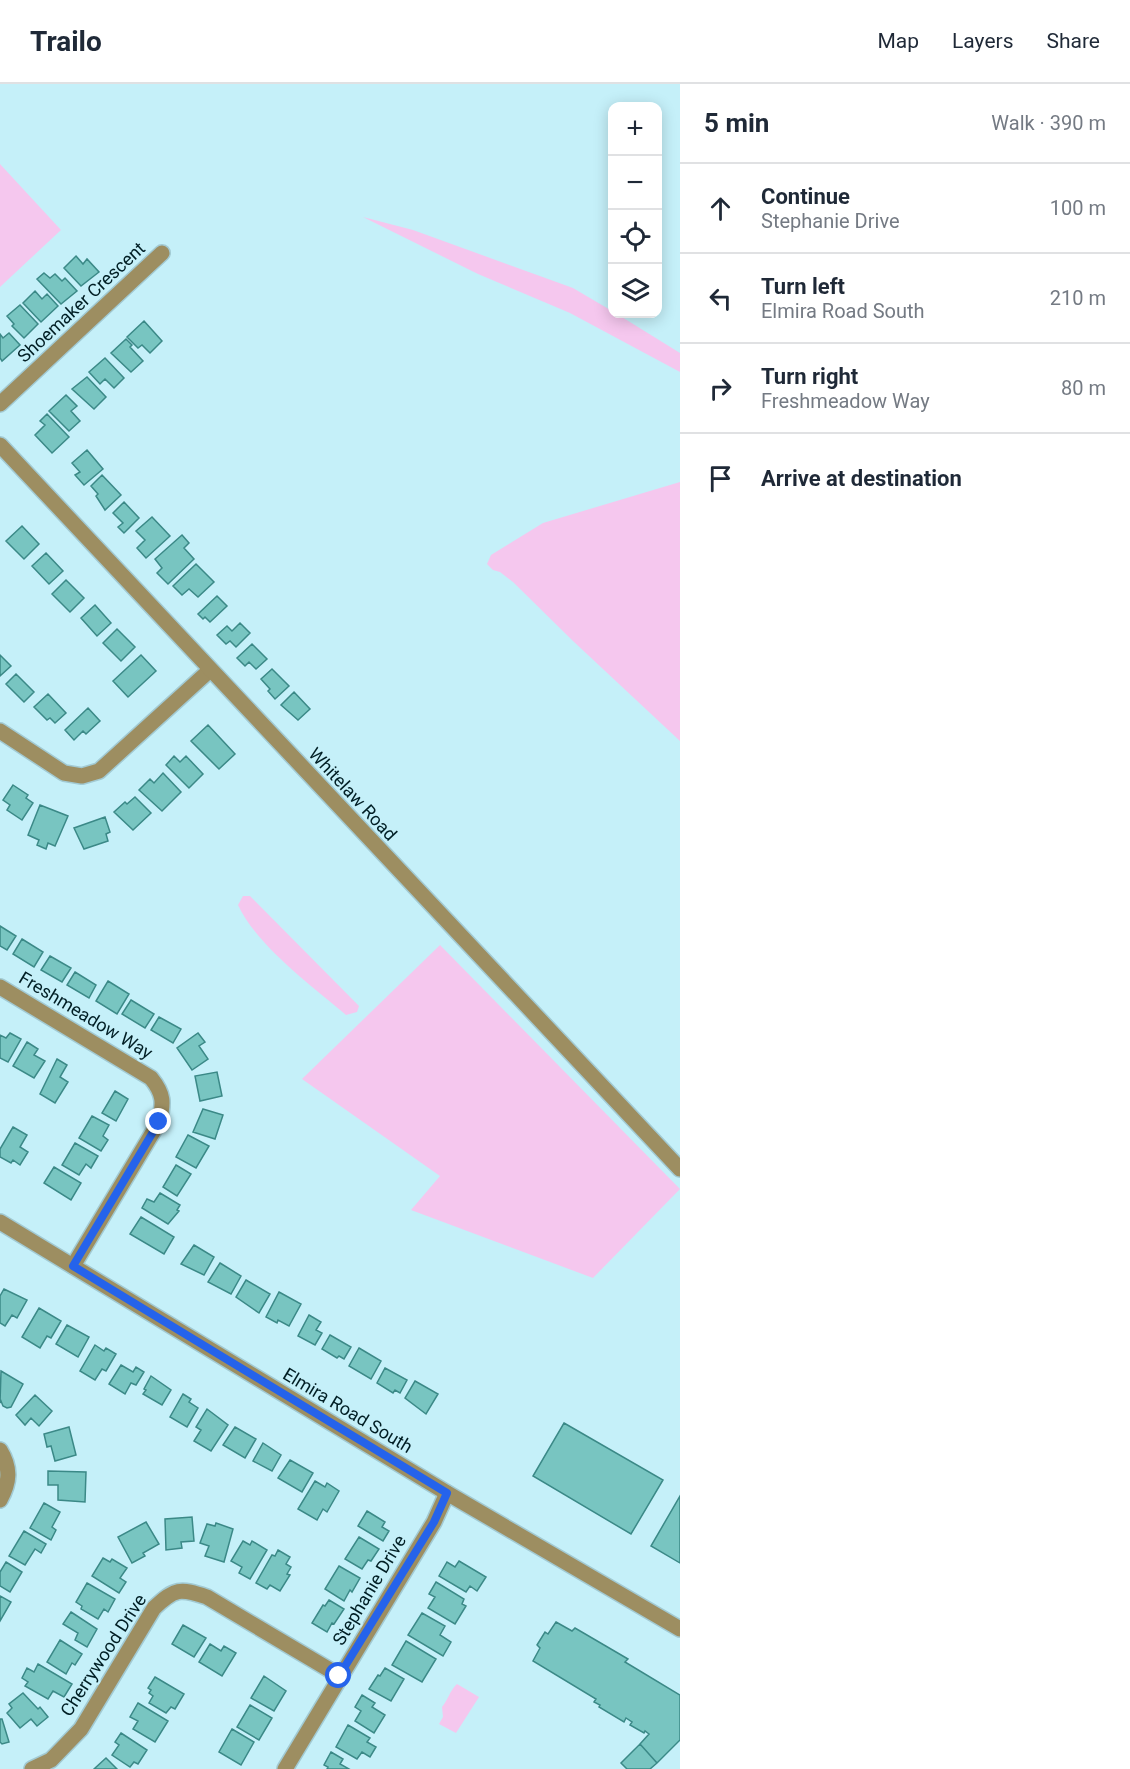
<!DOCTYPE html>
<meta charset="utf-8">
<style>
body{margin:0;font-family:Roboto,sans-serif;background:#f6f6f7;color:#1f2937}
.controls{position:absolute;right:18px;top:18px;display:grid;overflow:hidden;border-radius:12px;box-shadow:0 3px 15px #0003}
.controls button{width:54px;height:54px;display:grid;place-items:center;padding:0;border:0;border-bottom:2px solid #e0e1e3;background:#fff;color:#1f2937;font:30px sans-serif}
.stop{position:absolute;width:18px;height:18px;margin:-14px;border:4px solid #2563eb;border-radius:50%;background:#fff}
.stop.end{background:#2563eb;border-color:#fff;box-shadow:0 2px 6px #0008}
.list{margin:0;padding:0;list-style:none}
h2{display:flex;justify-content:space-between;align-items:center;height:78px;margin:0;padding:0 24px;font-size:26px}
h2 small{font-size:20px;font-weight:400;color:#747a83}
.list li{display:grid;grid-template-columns:39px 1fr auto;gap:18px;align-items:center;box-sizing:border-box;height:90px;padding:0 24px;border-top:2px solid #e0e1e3}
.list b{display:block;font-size:22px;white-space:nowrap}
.list p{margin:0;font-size:20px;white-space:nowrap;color:#747a83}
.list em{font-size:20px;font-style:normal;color:#747a83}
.icon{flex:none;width:33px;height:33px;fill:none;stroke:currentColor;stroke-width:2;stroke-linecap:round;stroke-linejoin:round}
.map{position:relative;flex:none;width:680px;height:1685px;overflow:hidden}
header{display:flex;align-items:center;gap:36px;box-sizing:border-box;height:84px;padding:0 30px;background:#fff;border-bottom:2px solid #e0e1e3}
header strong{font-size:28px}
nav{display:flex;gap:33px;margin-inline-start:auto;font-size:21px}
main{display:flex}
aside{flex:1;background:#fff}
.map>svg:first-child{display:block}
.green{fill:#f5c7ee}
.building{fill:#78c5c1;stroke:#3b8987;stroke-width:1.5}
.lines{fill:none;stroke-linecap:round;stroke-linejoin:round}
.minor-casing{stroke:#a2cad3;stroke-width:18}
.tertiary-casing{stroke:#a2cad3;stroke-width:18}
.minor{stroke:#9d8e61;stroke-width:15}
.tertiary{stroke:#9d8e61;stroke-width:15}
.route{stroke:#2563eb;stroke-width:8}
.labels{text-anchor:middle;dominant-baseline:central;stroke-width:4.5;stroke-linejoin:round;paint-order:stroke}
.street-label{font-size:18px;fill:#001e24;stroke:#c5f0f9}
</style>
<header>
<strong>Trailo</strong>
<nav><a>Map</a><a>Layers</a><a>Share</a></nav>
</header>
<main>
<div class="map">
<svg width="680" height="1685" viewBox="0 0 680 1685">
<rect width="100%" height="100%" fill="#c5f0f9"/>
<path class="green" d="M 0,80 L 61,146 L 0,203 Z
M 363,133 L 413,146 L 573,204 L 612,227 L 612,230 L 617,230 L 680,269 L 680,288 L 570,229 L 478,190 Z
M 680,398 L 680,657 L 573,557 L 513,498 L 500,488 L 493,486 L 487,480 L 491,471 L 543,439 Z
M 243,812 L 250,812 L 359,922 L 357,928 L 346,931 C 312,902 257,862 238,821 Z
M 440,861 L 680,1105 L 593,1194 L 411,1126 L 440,1092 L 302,995 Z
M 457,1600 L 479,1613 L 456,1649 L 439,1640 L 443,1633 L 442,1623 C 448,1616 450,1606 457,1600 Z"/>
<path class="building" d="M 76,172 L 83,180 L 87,175 L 99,188 L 81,202 L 64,184 Z
M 44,189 L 50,194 L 55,190 L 62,197 L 65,194 L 77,207 L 61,220 L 37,195 Z
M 35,207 L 42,215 L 47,210 L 58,222 L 41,238 L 23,219 Z
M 20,221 L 38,240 L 24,254 L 12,242 L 14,240 L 7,232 Z
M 144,237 L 162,257 L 150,269 L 142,261 L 138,264 L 127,253 Z
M 9,249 L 20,261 L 2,277 L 0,274 L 0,250 L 3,254 Z
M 126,255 L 132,261 L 130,263 L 143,277 L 131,288 L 111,269 Z
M 105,274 L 124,294 L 114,304 L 105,295 L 100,300 L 89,288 Z
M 87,293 L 106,313 L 94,325 L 72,305 Z
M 66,311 L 77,322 L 71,327 L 80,337 L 69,347 L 49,327 Z
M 47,330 L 69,353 L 52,369 L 35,351 L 45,341 L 40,337 Z
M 87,366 L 103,385 L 84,401 L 75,391 L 80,388 L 72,379 Z
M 102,391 L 121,411 L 105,426 L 96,412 L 98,410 L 91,402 Z
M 124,418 L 139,434 L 124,449 L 118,443 L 123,439 L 113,429 Z
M 152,433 L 170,452 L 146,474 L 137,464 L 145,456 L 136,447 Z
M 22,442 L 39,460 L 24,475 L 6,457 Z
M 182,451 L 189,459 L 184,464 L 194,475 L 168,500 L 157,489 L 162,484 L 155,475 Z
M 46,469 L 63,487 L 49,500 L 32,482 Z
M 196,480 L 214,498 L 198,513 L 189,505 L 182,511 L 173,502 Z
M 66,496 L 84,514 L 70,528 L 52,510 Z
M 217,512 L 227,522 L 210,538 L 205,533 L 203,535 L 198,530 Z
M 95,521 L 111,539 L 97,552 L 81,534 Z
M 240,539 L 250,549 L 236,563 L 230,557 L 226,560 L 217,551 L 227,542 L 232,547 Z
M 117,545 L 135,563 L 121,577 L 103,559 Z
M 252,560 L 267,575 L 256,585 L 249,578 L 245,582 L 237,574 Z
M 0,571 L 11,582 L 0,592 Z
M 141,571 L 156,587 L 128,613 L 113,597 Z
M 272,585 L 289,602 L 275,615 L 268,607 L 270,605 L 261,595 Z
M 16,590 L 34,608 L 24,618 L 6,600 Z
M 294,608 L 310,625 L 298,636 L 281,621 Z
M 48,610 L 66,629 L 55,639 L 50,634 L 47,636 L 34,623 Z
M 88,624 L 100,637 L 86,650 L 83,647 L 74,656 L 65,646 Z
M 208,641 L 235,670 L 219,685 L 191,657 Z
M 174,672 L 180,678 L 186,672 L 203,690 L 189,704 L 166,681 Z
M 163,689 L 181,708 L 162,727 L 139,706 L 150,695 L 154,699 Z
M 13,701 L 28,711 L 26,714 L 33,719 L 22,736 L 7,726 L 10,721 L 3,716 Z
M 135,713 L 151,729 L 133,746 L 114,728 L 125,718 L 127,720 Z
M 40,721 L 68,732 L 55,762 L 48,759 L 46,765 L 37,761 L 39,756 L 28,751 Z
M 105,733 L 110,748 L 106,750 L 108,757 L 84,765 L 74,744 Z
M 0,842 L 16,852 L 7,866 L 0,862 Z
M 22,855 L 43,868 L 34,883 L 13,870 Z
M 50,872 L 71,884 L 62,898 L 41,886 Z
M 75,888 L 96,901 L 89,914 L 67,901 Z
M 108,897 L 129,910 L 117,930 L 96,917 Z
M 131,916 L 154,930 L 145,944 L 122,930 Z
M 159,933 L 181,945 L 173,959 L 151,946 Z
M 10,949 L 21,955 L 8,978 L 0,974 L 0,951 L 6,954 Z
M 198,949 L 205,958 L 199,962 L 208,975 L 192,986 L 177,964 Z
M 27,958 L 38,965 L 34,971 L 45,977 L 34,994 L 13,982 Z
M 57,975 L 67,981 L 60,993 L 68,998 L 55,1019 L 40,1010 Z
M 217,988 L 222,1012 L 200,1017 L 195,992 Z
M 115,1007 L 128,1015 L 116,1037 L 102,1029 Z
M 203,1025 L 223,1031 L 215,1055 L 193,1048 Z
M 92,1032 L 109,1041 L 103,1052 L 108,1056 L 101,1067 L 79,1054 Z
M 13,1043 L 27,1051 L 20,1063 L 28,1068 L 20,1081 L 13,1076 L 11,1079 L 0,1073 L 0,1065 Z
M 188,1051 L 209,1062 L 196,1084 L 176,1073 Z
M 75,1059 L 98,1072 L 91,1084 L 86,1080 L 79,1091 L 62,1081 Z
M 176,1081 L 191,1090 L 177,1112 L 163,1103 Z
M 54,1083 L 81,1099 L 71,1116 L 44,1099 Z
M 160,1109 L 180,1121 L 177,1126 L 179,1127 L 168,1140 L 142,1124 L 147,1115 L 154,1118 Z
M 141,1133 L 174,1153 L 164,1170 L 130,1150 Z
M 194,1161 L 214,1173 L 204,1191 L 181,1180 Z
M 220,1179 L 241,1192 L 231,1210 L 208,1198 Z
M 246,1196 L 270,1210 L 259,1229 L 236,1213 Z
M 4,1205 L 27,1216 L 17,1234 L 12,1231 L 5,1242 L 0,1239 L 0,1212 Z
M 279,1208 L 301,1220 L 289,1242 L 278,1236 L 277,1239 L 266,1233 Z
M 39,1224 L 61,1237 L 51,1254 L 47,1252 L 40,1264 L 22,1253 Z
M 309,1231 L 321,1238 L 316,1246 L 322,1249 L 315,1261 L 298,1252 Z
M 67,1241 L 89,1253 L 78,1273 L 56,1260 Z
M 330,1251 L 351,1263 L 344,1275 L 339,1272 L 337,1274 L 322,1265 Z
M 95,1261 L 104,1267 L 106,1264 L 116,1270 L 106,1287 L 102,1285 L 95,1296 L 80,1287 Z
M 359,1264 L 381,1277 L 371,1295 L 349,1282 Z
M 121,1281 L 133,1288 L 136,1283 L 144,1288 L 136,1301 L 131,1299 L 125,1310 L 109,1300 Z
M 385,1284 L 407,1296 L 400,1309 L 395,1306 L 393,1309 L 377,1299 Z
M 1,1287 L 23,1300 L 11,1323 L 7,1324 L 3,1322 L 1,1317 L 0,1319 Z
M 151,1292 L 171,1306 L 162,1321 L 143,1310 L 146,1306 L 144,1305 Z
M 415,1297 L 438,1310 L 426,1330 L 405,1314 Z
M 183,1310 L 191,1315 L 189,1318 L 198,1324 L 187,1343 L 170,1333 Z
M 35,1311 L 52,1327 L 39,1342 L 31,1334 L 25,1341 L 16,1331 Z
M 207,1325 L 228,1341 L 211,1367 L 194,1357 L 201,1346 L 196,1343 Z
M 564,1339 L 663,1396 L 631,1450 L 533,1392 Z
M 69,1343 L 76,1371 L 55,1377 L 51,1362 L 47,1363 L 44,1350 Z
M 235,1343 L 256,1355 L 245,1374 L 223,1361 Z
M 263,1359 L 281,1371 L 272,1387 L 253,1377 Z
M 290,1376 L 313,1389 L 302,1408 L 278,1394 Z
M 48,1387 L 86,1388 L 85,1418 L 58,1416 L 58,1401 L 48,1401 Z
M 315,1397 L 325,1403 L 327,1399 L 339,1407 L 327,1428 L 323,1425 L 317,1436 L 298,1425 Z
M 680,1412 L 680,1479 L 651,1462 Z
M 44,1419 L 60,1428 L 52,1443 L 56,1446 L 51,1456 L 30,1444 Z
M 367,1427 L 385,1438 L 382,1443 L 389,1447 L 383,1457 L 358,1442 Z
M 192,1433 L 194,1457 L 181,1458 L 182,1464 L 166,1466 L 165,1435 Z
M 146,1438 L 159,1460 L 143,1469 L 145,1472 L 132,1479 L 118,1453 Z
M 216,1439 L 233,1445 L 224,1478 L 205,1472 L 209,1462 L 200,1459 L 207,1440 L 215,1442 Z
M 24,1447 L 46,1460 L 41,1469 L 35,1465 L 25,1481 L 9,1472 Z
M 359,1453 L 379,1465 L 371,1477 L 368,1476 L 362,1485 L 345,1475 Z
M 243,1457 L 250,1461 L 252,1457 L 267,1466 L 250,1495 L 239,1489 L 242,1483 L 231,1477 Z
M 278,1466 L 290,1473 L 286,1480 L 291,1483 L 287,1490 L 290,1491 L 280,1507 L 270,1501 L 267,1505 L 256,1499 L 272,1471 L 275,1472 Z
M 103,1474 L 110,1478 L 112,1475 L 127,1484 L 120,1494 L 126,1498 L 119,1509 L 92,1492 Z
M 459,1477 L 486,1493 L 477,1507 L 470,1502 L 466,1508 L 439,1492 L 447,1478 L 455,1483 Z
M 6,1478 L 22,1488 L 10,1508 L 0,1502 L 0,1488 Z
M 339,1482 L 360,1494 L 352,1508 L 350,1506 L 344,1517 L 325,1505 Z
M 436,1498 L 464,1515 L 462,1520 L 466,1522 L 455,1540 L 428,1524 L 435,1513 L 429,1510 Z
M 87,1499 L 115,1515 L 108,1528 L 104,1525 L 98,1535 L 81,1525 L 82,1522 L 76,1518 Z
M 0,1512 L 11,1518 L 0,1537 Z
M 329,1516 L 344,1525 L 334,1540 L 332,1539 L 327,1548 L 312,1539 L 323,1521 L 325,1522 Z
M 71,1528 L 97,1545 L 87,1563 L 75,1556 L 78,1549 L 63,1540 Z
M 422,1529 L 445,1542 L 440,1551 L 451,1558 L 443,1572 L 408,1551 Z
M 556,1538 L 572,1547 L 575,1544 L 628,1575 L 625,1578 L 680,1611 L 680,1656 L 657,1679 L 640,1660 L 649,1650 L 645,1647 L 644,1649 L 630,1641 L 632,1638 L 626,1634 L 624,1638 L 599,1623 L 600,1621 L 594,1618 L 596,1615 L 533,1577 L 540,1564 L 537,1561 L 545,1548 L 548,1550 Z
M 183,1541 L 206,1554 L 194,1573 L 172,1560 Z
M 60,1556 L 82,1570 L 75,1581 L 72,1579 L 66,1590 L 47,1578 Z
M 406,1557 L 436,1575 L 422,1598 L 392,1581 Z
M 210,1560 L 221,1567 L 224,1562 L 236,1569 L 222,1592 L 199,1578 Z
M 38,1580 L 72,1600 L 64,1613 L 53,1607 L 48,1615 L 25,1602 L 28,1598 L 22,1594 L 27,1584 L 34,1588 Z
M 385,1584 L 404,1595 L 391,1617 L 369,1605 L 378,1591 L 380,1592 Z
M 264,1592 L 286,1607 L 274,1627 L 251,1614 Z
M 155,1593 L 184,1610 L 175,1625 L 171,1623 L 166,1629 L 149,1619 L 153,1612 L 149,1609 L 151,1606 L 148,1604 Z
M 23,1609 L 38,1625 L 40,1623 L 48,1633 L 37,1642 L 31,1635 L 20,1644 L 7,1629 L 12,1624 L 9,1620 Z
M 362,1611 L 375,1619 L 372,1623 L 385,1631 L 374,1649 L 355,1637 L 361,1627 L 355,1623 Z
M 138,1619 L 168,1637 L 155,1658 L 133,1645 L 138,1637 L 130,1633 Z
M 250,1621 L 272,1634 L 259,1656 L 237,1643 Z
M 0,1635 L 2,1635 L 9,1658 L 2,1660 L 0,1658 Z
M 348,1641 L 370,1654 L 367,1658 L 376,1663 L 370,1673 L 362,1668 L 357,1675 L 336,1663 Z
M 232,1645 L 254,1658 L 241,1681 L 219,1668 Z
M 121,1649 L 147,1666 L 138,1680 L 134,1678 L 130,1683 L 112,1671 L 119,1661 L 115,1658 Z
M 640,1660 L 657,1679 L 650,1685 L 627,1685 L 621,1679 Z
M 331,1668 L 343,1675 L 340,1680 L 349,1685 L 327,1685 L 328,1683 L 324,1681 Z
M 106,1674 L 117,1685 L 94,1685 Z"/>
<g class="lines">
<g class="minor-casing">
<path id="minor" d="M 0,320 L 162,169
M 0,647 L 64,689 L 82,692 L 99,687 L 210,586
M 0,903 L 151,994 C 164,1010 164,1019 159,1038 L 73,1182
M 0,1366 C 11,1384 10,1398 0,1416
M 32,1685 L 51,1676 L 81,1645 L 154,1524 C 175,1504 180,1504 207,1513 L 340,1592
M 285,1685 L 434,1438 L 447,1409"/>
</g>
<g class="tertiary-casing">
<path id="tertiary" d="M 0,361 L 680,1085
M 0,1138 L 447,1409 L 680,1545"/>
</g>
<use href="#minor" class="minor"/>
<use href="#tertiary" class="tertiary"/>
</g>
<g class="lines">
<path class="route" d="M 159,1038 L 73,1182 L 447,1409 L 434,1438 L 339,1592"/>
</g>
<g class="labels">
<g class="street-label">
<text transform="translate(81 218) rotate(-43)">Shoemaker Crescent</text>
<text transform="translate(353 710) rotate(47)">Whitelaw Road</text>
<text transform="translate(86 931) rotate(31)">Freshmeadow Way</text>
<text transform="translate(348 1326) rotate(31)">Elmira Road South</text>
<text transform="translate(369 1506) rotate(-59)">Stephanie Drive</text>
<text transform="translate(103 1571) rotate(-57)">Cherrywood Drive</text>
</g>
</g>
</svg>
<div class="controls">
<button>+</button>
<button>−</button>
<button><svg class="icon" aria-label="locate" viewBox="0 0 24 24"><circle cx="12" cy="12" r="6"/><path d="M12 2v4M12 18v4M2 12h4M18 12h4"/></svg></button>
<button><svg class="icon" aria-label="layers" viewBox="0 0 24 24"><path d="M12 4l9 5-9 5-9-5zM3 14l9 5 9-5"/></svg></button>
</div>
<div class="stop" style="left:339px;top:1592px"></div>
<div class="stop end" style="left:159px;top:1038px"></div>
</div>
<aside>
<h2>5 min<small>Walk · 390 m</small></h2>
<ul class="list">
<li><svg class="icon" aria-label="ahead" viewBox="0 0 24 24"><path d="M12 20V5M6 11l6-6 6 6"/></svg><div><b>Continue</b><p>Stephanie Drive</p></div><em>100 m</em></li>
<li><svg class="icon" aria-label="left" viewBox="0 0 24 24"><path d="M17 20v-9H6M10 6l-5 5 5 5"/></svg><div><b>Turn left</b><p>Elmira Road South</p></div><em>210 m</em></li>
<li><svg class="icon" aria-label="right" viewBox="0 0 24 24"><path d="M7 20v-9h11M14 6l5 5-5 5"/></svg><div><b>Turn right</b><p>Freshmeadow Way</p></div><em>80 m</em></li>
<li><svg class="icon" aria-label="arrive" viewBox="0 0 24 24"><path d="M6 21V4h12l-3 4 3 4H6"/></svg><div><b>Arrive at destination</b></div></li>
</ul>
</aside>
</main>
